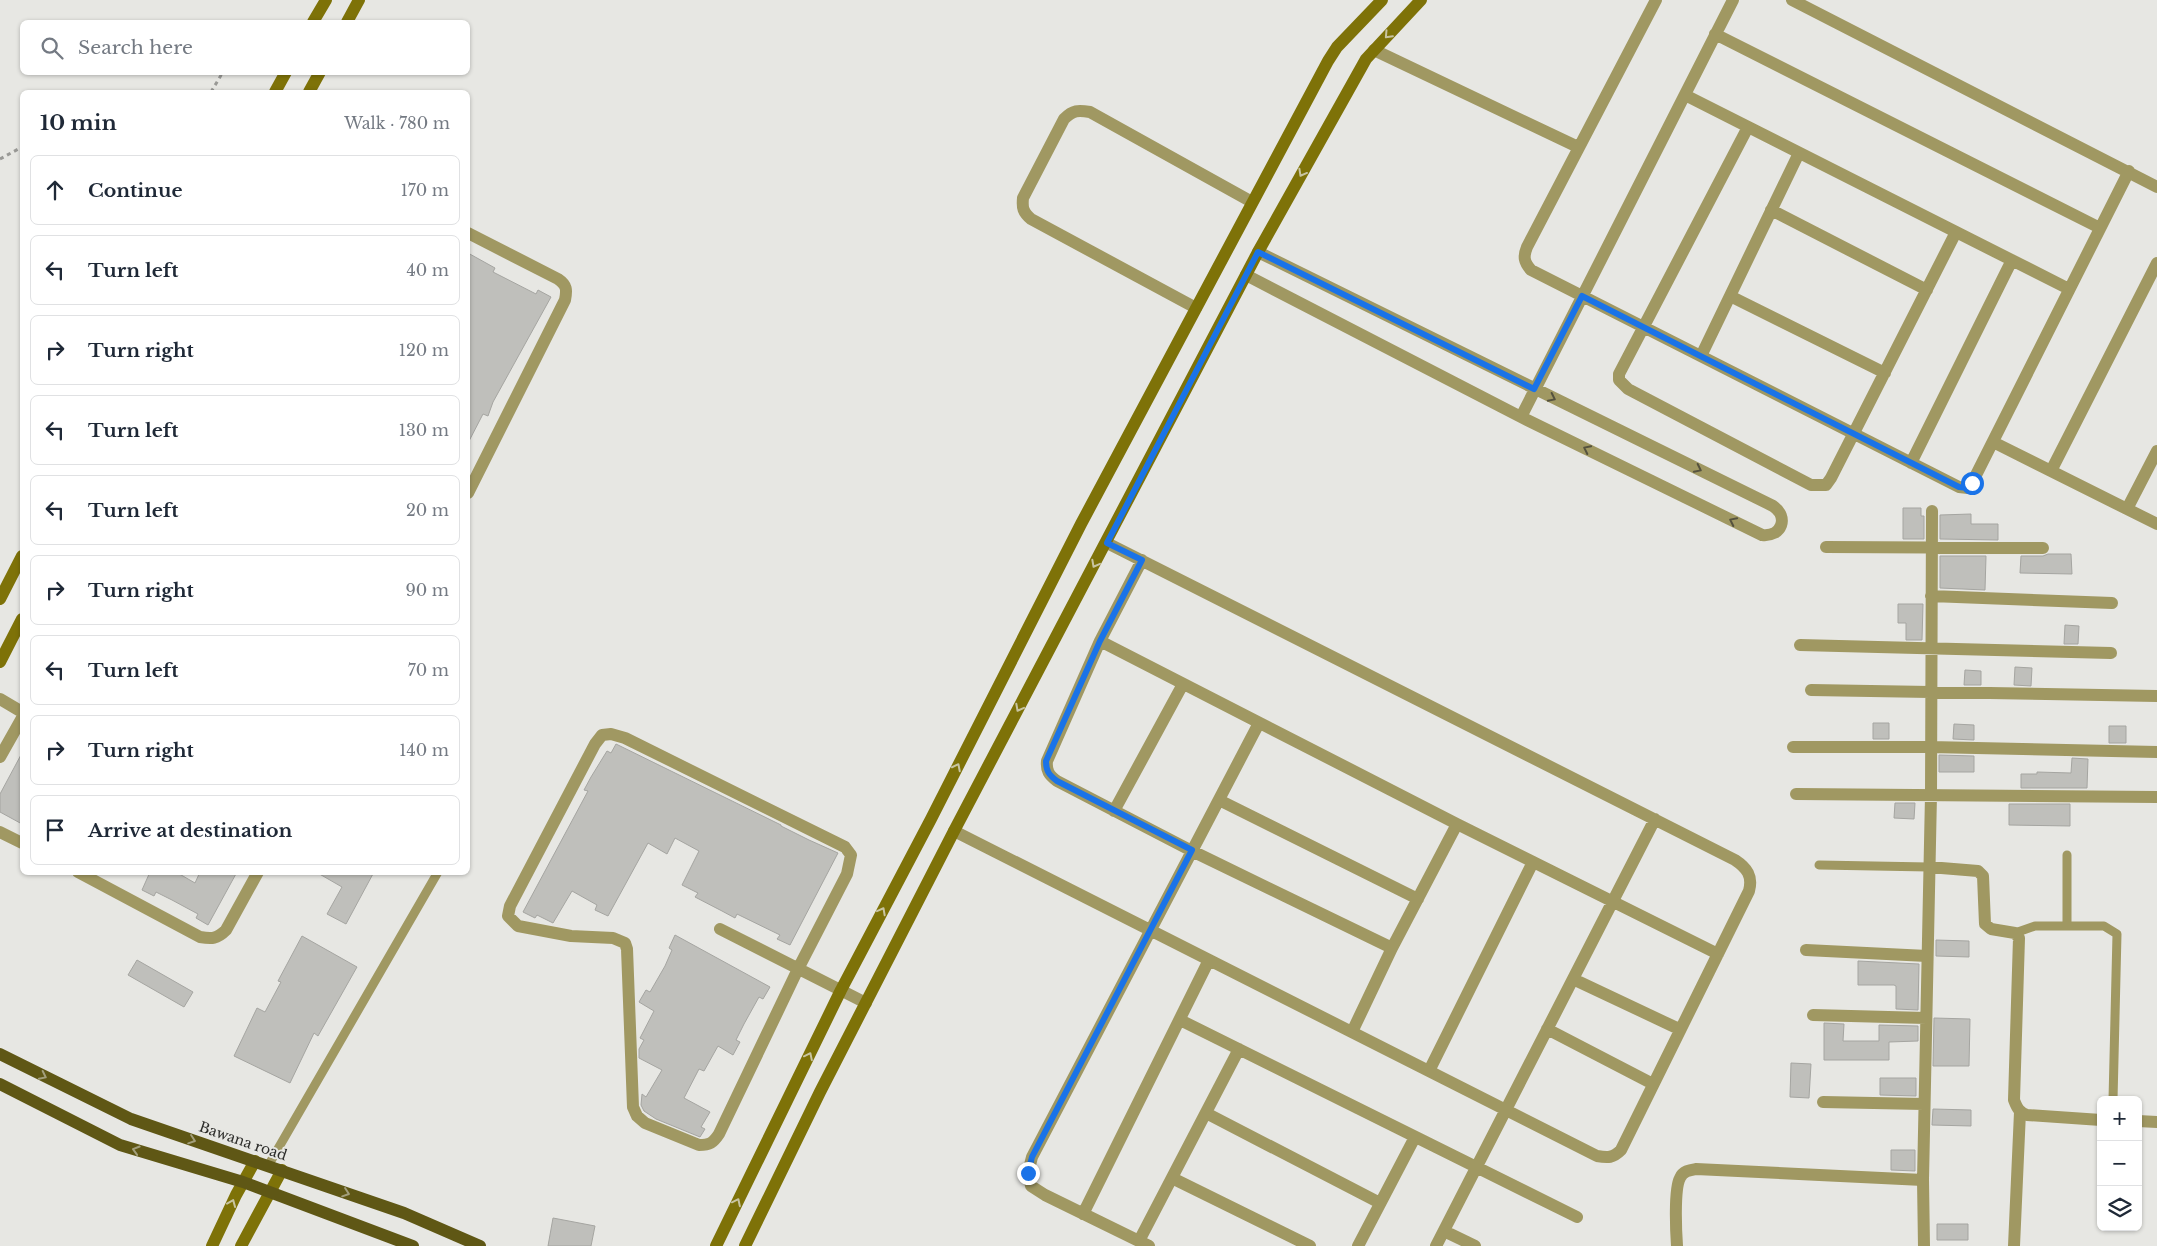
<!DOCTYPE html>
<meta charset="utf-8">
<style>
body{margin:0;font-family:"Libre Baskerville",serif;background:#f2f2f3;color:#1f2937}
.controls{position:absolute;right:15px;bottom:15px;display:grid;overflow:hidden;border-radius:8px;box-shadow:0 1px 4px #0004}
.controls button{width:45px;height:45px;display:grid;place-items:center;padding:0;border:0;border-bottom:1px solid #e0e1e3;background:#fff;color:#1f2937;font:25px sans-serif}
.stop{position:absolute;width:15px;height:15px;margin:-11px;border:4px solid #1a73e8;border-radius:50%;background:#fff}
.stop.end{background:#1a73e8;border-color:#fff;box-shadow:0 1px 5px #0008}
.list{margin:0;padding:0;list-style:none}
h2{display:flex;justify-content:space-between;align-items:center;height:65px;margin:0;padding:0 20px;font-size:21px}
h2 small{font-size:16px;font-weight:400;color:#747a83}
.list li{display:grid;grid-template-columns:32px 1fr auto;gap:15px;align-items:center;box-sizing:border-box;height:70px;margin:0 10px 10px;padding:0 10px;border:1px solid #e0e1e3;border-radius:8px}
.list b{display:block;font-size:19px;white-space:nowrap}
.list em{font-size:16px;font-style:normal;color:#747a83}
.icon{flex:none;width:28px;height:28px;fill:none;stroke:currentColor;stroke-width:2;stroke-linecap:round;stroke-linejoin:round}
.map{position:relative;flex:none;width:2157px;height:1246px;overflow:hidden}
.search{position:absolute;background:#fff;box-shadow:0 1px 4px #0004;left:20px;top:20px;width:450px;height:55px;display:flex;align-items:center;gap:12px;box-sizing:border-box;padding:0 18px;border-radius:8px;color:#747a83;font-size:19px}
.panel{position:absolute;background:#fff;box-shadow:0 1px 4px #0004;left:20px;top:90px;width:450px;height:785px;border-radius:8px}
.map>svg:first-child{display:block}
.building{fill:#bfbfbb;stroke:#a5a5a1}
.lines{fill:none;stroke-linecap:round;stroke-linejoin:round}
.path{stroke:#999996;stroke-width:3;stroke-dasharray:4 4;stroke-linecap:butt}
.lane{stroke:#a09862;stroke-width:9}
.street{stroke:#a09862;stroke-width:12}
.secondary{stroke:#7e7208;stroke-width:12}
.primary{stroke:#5f5715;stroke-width:12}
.oneway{stroke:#c8c4a1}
.oneway2{stroke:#55523e}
.oneway3{stroke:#a39f7c}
.route{stroke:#1a73e8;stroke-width:6}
.labels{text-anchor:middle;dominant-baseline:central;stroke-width:4;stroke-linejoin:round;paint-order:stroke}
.street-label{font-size:14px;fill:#2d2d2b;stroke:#e7e7e3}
</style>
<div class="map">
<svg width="2157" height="1246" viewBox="0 0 2157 1246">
<rect width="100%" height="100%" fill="#e7e7e3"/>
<path class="building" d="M 468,253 L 495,268 L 493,272 L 536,294 L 538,290 L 551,297 L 493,402 L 488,416 L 483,414 L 468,443 Z
M 1903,508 L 1921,508 L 1921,516 L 1924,516 L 1924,539 L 1903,539 Z
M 1971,514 L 1971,524 L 1998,524 L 1998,540 L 1940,539 L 1940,515 Z
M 2048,554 L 2071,554 L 2072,574 L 2020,573 L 2021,556 L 2043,556 Z
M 1940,556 L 1986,556 L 1985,590 L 1940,588 Z
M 1898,604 L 1923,604 L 1922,640 L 1906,640 L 1906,623 L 1898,623 Z
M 2065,625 L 2079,626 L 2078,644 L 2064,644 Z
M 2015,667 L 2032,668 L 2031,686 L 2014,685 Z
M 1965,670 L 1981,671 L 1981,685 L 1964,685 Z
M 1873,723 L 1889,723 L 1889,739 L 1873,739 Z
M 1954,724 L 1974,725 L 1974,740 L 1953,739 Z
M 2109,726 L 2126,726 L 2126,743 L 2109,743 Z
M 616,744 L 781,825 L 781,826 L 809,840 L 838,853 L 790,945 L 777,939 L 780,935 L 737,914 L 735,918 L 722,911 L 695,897 L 698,893 L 682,885 L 699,851 L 675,838 L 667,854 L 648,843 L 608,916 L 595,910 L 597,905 L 572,891 L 553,923 L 537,915 L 535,918 L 523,912 L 588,791 L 584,790 L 591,777 L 607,751 L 611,753 Z
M 22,753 L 22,824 L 0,812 L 0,794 Z
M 1939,755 L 1974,756 L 1974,772 L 1939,772 Z
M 2072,758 L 2088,759 L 2087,788 L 2021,788 L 2021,774 L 2037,774 L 2037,772 L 2071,773 Z
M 1895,803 L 1915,803 L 1914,819 L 1894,818 Z
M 2009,804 L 2070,804 L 2070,826 L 2009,825 Z
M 150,872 L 176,872 L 195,883 L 200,872 L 237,872 L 208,925 L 196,918 L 198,914 L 172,900 L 156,892 L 154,896 L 142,890 Z
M 316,872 L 374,872 L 346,924 L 327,914 L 342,887 Z
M 675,935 L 770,987 L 763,999 L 759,997 L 744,1024 L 736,1040 L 740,1042 L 733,1055 L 718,1046 L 704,1071 L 699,1069 L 684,1098 L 710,1112 L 701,1127 L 705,1129 L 700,1137 L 656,1119 L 644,1111 L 641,1105 L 642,1094 L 646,1097 L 662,1070 L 639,1058 L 639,1049 L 644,1040 L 640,1038 L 654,1011 L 639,1002 L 646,990 L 650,992 L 665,966 L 672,950 L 669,948 Z
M 302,936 L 357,967 L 318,1036 L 314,1033 L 290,1083 L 234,1056 L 257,1008 L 265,1012 L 281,982 L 278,981 Z
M 1936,940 L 1969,941 L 1969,957 L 1936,956 Z
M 137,960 L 193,992 L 184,1007 L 128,975 Z
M 1858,961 L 1919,964 L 1918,1010 L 1896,1009 L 1896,986 L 1894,985 L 1858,985 Z
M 1934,1018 L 1970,1019 L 1969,1066 L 1933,1066 Z
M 1824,1023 L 1844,1024 L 1843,1041 L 1879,1041 L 1879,1025 L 1918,1026 L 1918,1041 L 1889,1042 L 1889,1060 L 1824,1060 Z
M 1791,1063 L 1811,1064 L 1809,1098 L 1790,1097 Z
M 1880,1078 L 1916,1078 L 1916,1096 L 1880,1095 Z
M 1933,1109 L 1971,1110 L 1971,1126 L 1932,1125 Z
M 1891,1150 L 1915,1150 L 1915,1171 L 1891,1170 Z
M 553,1218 L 595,1226 L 591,1246 L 548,1246 Z
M 1937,1224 L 1968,1224 L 1968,1240 L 1937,1240 Z"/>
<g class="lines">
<path class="path" d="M 211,92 L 223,72
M 0,159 L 22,147"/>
<path class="lane" d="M 2067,855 L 2067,926
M 1819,865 L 1929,867
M 2015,933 L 2035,926 L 2104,926 L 2117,934 L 2113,1100
M 268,1166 L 438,872"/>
<path class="street" d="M 1656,0 L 1527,247 C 1523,257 1524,262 1531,270 L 1959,487 L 1968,488 L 1972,483 L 2129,171
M 1792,0 L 2157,187
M 1715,34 L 2100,228
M 1374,50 L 1578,147
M 1685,95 L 2069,289
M 1748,127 L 1619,374 L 1619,380 L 1628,389 L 1811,485 L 1826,485 L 1831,478 L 1956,232
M 1771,210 L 1927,290
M 468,233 L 558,279 C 567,285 567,290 565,300 L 468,493
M 1246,275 L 1521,417 L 1762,535 C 1782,537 1789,517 1773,506 L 1258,252
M 1730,296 L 1885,373
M 1196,308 L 1031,219 C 1023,212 1022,208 1023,198 L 1064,119 C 1073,110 1078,110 1090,112 L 1252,202
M 1701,356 L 1799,153
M 1521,417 L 1733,0
M 1993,442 L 2157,524
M 1911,463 L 2012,260
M 2051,471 L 2157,263
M 2127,509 L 2157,451
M 1826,547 L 2043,548
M 1142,560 L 1100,641 L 1047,761 C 1046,771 1049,775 1057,781 L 1192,851 L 1392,948
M 1931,596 L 2112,603
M 1100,641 L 1457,824 L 1718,954
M 1800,645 L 2111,653
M 1811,690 L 2157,696
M 0,699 L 22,712
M 611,734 L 625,738 L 845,847 L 851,855 L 847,874 L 798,969 L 719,1134 C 713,1143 710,1145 699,1145 L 645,1123 L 637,1116 L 633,1107 L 627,949 L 625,943 L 613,938 L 571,936 L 518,926 L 508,916 L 510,906 L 595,744 L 602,735 Z
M 1793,747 L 1930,747 L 2157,752
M 0,757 L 22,718
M 1796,794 L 2157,797
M 1219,800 L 1418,899
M 1114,811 L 1183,684
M 954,831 L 1597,1156 C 1608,1158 1613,1158 1621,1150 L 1749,891 C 1753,876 1747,868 1735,860 L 1107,543
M 0,832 L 22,843
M 1929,867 L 1978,871 L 1983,876 L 1985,924 L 1991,929 L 2015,933 L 2019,938 L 2014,1100 C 2017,1108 2019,1112 2027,1115 L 2101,1120
M 78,872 L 200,937 C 212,939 217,939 226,930 L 258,872
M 720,929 L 866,1003
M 1806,950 L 1927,956
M 1573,979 L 1679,1029
M 1813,1015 L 1926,1018
M 1180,1020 L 1577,1217
M 1547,1029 L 1653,1084
M 1352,1032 L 1392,948 L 1457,824
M 1429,1071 L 1533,862
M 1823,1102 L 1924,1104
M 1206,1113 L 1380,1203
M 2138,1121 L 2157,1122
M 1172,1178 L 1310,1246
M 1083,1214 L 1209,960
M 1444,1231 L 1475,1246
M 1139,1241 L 1239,1049
M 1149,1246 L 1045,1195 L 1031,1186 L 1028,1173 L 1032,1157 L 1259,723
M 1358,1246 L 1415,1137
M 1436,1246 L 1655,819
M 1677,1246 C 1676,1232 1674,1189 1680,1178 C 1683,1171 1690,1170 1696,1169 L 1923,1180
M 1924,1246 L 1923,1180 L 1931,795 L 1932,511
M 2014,1246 L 2020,1112"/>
<path class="secondary" d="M 313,22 L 326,0
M 347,22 L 359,0
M 275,92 L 286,72
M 309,92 L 320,72
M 0,599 L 22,556
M 0,662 L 22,619
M 212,1246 L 236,1195 L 255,1161
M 241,1246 L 282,1170
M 716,1246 L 841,990 L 931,819 L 1081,524 L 1328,61 L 1337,47 L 1382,0
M 745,1246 L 820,1092 L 954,831 L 1258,252 L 1366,59 L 1421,0"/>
<path class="primary" d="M 0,1054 L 131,1119 L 404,1213 L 480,1246
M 0,1084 L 120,1145 L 243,1182 L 413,1246"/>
</g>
<defs><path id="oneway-chevron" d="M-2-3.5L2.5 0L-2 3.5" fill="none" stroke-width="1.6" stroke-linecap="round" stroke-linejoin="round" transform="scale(1.25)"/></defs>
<g class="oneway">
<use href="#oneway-chevron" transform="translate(1388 35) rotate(133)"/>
<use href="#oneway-chevron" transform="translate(1302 173) rotate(119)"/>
<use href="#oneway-chevron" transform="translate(1095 564) rotate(118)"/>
<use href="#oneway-chevron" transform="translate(1019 708) rotate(118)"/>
<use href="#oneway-chevron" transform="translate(957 767) rotate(-63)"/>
<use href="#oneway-chevron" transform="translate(882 911) rotate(-62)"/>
<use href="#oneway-chevron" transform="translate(809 1056) rotate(-64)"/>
<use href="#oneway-chevron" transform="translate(737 1202) rotate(-64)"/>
<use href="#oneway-chevron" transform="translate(232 1203) rotate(-67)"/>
</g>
<g class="oneway2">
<use href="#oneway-chevron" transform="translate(1552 398) rotate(26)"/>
<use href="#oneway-chevron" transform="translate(1587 449) rotate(-154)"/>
<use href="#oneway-chevron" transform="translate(1698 469) rotate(26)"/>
<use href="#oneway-chevron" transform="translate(1733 521) rotate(-154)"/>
</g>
<g class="oneway3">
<use href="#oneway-chevron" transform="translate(43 1076) rotate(26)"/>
<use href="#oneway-chevron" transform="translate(192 1140) rotate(19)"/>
<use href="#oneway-chevron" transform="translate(136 1150) rotate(-163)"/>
<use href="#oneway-chevron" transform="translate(346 1193) rotate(19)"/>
</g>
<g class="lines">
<path class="route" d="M 1028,1173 L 1032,1157 L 1192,850 L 1057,781 C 1049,775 1046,771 1046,761 L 1100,641 L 1142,560 L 1107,543 L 1258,252 L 1534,389 L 1582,296 L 1959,487 L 1968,488 L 1972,483"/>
</g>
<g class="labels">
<g class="street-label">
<text transform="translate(243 1141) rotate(19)">Bawana road</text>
</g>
</g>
</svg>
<div class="controls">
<button>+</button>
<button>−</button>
<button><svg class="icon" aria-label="layers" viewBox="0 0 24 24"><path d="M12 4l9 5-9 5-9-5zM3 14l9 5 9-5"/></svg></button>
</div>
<div class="stop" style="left:1972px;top:483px"></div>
<div class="stop end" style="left:1028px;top:1173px"></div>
<div class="search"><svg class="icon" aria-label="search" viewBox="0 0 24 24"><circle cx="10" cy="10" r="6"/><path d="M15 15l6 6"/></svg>Search here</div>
<section class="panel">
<h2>10 min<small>Walk · 780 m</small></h2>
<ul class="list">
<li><svg class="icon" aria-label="ahead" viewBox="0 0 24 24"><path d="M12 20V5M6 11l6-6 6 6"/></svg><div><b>Continue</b></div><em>170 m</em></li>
<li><svg class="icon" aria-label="left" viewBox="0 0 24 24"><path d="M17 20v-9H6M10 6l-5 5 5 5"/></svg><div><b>Turn left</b></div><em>40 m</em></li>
<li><svg class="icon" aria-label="right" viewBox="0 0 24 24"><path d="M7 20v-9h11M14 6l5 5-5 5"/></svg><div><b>Turn right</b></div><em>120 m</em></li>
<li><svg class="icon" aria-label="left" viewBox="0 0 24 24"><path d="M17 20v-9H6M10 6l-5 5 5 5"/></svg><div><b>Turn left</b></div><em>130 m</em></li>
<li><svg class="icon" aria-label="left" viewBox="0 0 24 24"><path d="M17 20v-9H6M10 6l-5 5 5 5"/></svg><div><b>Turn left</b></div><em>20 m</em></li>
<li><svg class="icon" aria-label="right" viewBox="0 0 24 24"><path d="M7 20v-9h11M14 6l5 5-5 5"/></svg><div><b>Turn right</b></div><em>90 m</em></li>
<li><svg class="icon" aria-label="left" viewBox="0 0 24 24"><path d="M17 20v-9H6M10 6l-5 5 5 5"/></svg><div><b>Turn left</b></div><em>70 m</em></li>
<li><svg class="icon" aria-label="right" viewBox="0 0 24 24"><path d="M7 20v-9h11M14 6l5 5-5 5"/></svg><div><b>Turn right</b></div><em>140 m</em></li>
<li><svg class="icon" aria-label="arrive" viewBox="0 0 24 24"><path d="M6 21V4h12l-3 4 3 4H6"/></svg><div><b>Arrive at destination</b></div></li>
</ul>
</section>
</div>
